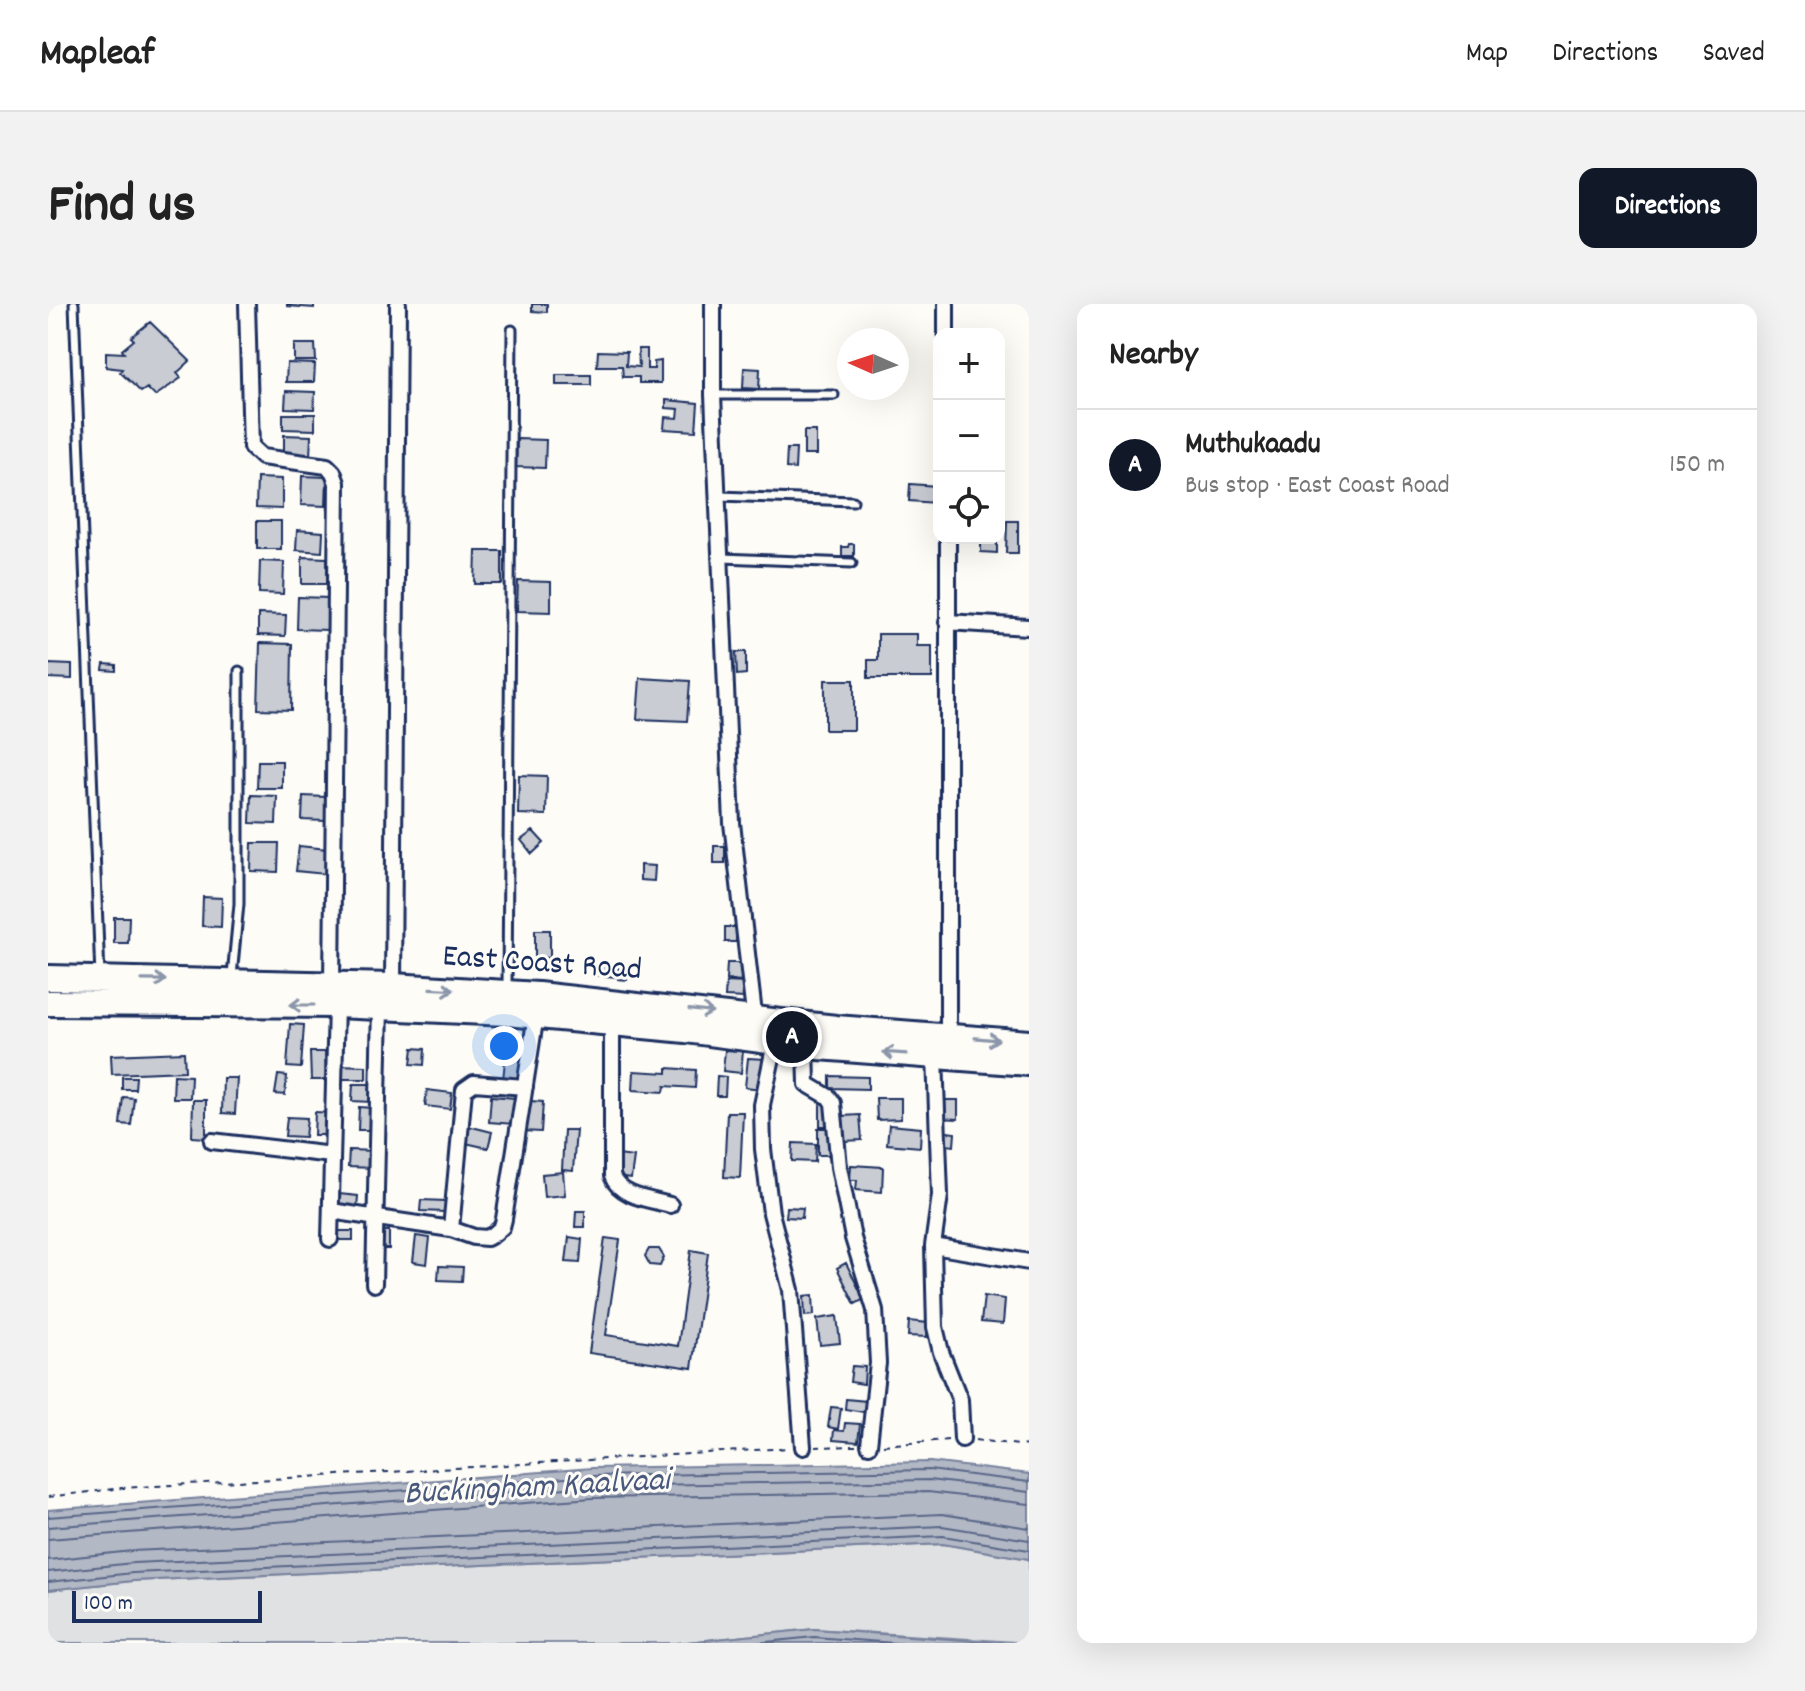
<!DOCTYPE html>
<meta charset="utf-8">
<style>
body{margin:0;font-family:Dekko,sans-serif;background:#f2f2f2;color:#222}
.controls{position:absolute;right:24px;top:24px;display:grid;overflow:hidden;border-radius:16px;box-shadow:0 8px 32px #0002}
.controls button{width:72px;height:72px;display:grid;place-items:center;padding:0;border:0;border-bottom:2px solid #e0e0e0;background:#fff;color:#222;font:40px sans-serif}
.compass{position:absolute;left:789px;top:24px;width:72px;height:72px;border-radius:50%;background:#fff;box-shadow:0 8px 32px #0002;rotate:273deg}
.scale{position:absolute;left:24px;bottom:20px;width:190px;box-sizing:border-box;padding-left:8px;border:4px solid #1b2f5e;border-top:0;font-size:22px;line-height:28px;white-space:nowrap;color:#1b2f5e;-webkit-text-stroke:6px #fdfcf7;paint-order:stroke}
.you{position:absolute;left:456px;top:742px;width:28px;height:28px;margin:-20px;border:6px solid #fff;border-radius:50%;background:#1a73e8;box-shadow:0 0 0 12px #1a73e833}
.badge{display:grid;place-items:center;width:52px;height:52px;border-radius:50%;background:#111827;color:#fff;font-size:26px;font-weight:700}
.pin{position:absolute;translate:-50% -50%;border:4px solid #fff;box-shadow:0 2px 8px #0006}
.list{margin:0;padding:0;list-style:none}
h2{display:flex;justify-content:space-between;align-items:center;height:104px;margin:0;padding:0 32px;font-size:34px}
h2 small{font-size:26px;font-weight:400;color:#767676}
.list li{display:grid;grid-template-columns:52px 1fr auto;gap:24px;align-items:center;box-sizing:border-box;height:112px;padding:0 32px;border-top:2px solid #e0e0e0}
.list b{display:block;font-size:30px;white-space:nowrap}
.list p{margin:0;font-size:26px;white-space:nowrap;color:#767676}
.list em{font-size:26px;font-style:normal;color:#767676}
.icon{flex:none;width:44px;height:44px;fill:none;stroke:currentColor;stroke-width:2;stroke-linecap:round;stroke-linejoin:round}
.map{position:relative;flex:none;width:981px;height:1339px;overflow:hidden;border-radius:16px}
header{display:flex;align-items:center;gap:48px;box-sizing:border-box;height:112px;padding:0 40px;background:#fff;border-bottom:2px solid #e0e0e0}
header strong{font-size:38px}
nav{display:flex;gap:44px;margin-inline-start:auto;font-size:28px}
.intro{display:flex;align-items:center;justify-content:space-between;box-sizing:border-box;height:192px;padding:0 48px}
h1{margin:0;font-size:56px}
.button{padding:20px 36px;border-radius:16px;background:#111827;color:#fff;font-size:28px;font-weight:700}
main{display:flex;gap:48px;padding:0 48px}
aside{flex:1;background:#fff;border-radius:16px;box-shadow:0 8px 32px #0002}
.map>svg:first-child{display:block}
.green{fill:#e0e1e3;stroke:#7e88a0;stroke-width:2}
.water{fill:#b3b8c5;stroke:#76819c;stroke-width:2}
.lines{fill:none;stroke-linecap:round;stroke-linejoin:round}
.shore{stroke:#586687;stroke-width:2}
.building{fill:#c9ccd3;stroke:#1b2f5e;stroke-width:2}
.lane-casing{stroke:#1b2f5e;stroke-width:13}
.street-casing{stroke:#1b2f5e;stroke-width:20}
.primary-casing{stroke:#1b2f5e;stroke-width:30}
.path{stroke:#1b2f5e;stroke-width:2;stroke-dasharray:6 6;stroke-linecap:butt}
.lane{stroke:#fdfcf7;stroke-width:7}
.street{stroke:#fdfcf7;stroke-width:14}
.primary{stroke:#fdfcf7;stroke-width:24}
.oneway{stroke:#8c96aa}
.labels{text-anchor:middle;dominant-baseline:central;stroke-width:6;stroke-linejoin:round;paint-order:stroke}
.street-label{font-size:32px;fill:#1b2f5e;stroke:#fdfcf7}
.water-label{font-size:34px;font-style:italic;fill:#49587d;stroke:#fdfcf7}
</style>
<header>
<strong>Mapleaf</strong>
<nav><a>Map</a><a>Directions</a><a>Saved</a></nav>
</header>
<div class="intro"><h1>Find us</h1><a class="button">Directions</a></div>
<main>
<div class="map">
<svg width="981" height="1339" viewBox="0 0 981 1339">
<rect width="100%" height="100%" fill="#fdfcf7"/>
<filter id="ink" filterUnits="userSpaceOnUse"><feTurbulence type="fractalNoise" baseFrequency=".0125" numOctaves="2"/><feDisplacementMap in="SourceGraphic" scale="16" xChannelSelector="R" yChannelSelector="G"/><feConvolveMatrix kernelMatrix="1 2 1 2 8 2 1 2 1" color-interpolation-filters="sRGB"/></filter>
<g filter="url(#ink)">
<path class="green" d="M 895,1240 L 981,1255 L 981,1339 L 766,1325 L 629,1339 L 0,1339 L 0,1286 L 85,1277 Z"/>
<path class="water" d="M 882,1158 L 981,1170 L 981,1255 L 895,1240 L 85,1277 L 0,1286 L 0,1206 L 544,1164 Z
M 766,1325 L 955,1339 L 629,1339 Z"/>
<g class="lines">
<path class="shore" d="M 0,1213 L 544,1172 L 881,1166 L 981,1178
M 0,1223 L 545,1182 L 881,1176 L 981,1188
M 0,1235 L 545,1194 L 880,1188 L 981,1200
M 0,1256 L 84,1247 L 894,1210 L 981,1224
M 0,1268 L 85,1259 L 894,1222 L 981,1236
M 0,1278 L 85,1269 L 895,1232 L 981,1246
M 708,1339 L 766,1333 L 847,1339"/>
</g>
<path class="building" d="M 239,0 L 266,0 L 266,4 L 239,2 Z
M 484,0 L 499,0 L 499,8 L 484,7 Z
M 102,18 L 142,57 L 129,69 L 133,74 L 107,92 L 99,84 L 93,88 L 72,68 L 74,65 L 58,63 L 58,48 L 76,49 L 74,46 L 86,36 L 83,33 Z
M 246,40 L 267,40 L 268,57 L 246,57 Z
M 590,45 L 599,45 L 599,65 L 606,65 L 606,58 L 613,57 L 613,79 L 591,79 L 591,73 L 575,73 L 574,62 L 549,62 L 550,47 L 579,48 L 578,62 L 591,63 Z
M 239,59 L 267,60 L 266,78 L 238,78 Z
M 696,64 L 712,65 L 711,85 L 695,84 Z
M 508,71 L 543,71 L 543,81 L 508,81 Z
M 238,87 L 267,88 L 266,105 L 237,104 Z
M 618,96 L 650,99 L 648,127 L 616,125 L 617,113 L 630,114 L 631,105 L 618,104 Z
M 235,110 L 267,110 L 267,126 L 235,125 Z
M 756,127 L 768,127 L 768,151 L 756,151 Z
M 236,131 L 263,132 L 262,152 L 236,152 Z
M 469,135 L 498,136 L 497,164 L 468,163 Z
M 739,145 L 748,145 L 747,165 L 738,164 Z
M 254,172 L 279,173 L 278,202 L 253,201 Z
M 209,174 L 234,175 L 234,205 L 208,204 Z
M 862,180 L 889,182 L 888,199 L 861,197 Z
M 209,217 L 233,217 L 233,245 L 209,245 Z
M 959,217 L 970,217 L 970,249 L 958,249 Z
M 249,226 L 275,228 L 274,248 L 248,246 Z
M 933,234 L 949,234 L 949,249 L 933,248 Z
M 801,240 L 806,240 L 806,252 L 794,252 L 794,243 L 800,243 Z
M 428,247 L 454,247 L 454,280 L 427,280 Z
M 254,253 L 279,254 L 279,280 L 254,280 Z
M 212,257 L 236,258 L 235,290 L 211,289 Z
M 470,277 L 503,278 L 503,308 L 469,307 Z
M 250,293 L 281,294 L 280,326 L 249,325 Z
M 210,310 L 238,311 L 237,332 L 210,331 Z
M 830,330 L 869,330 L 869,342 L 884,342 L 884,374 L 820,374 L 820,356 L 830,356 Z
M 212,339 L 244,340 L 243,406 L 210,405 Z
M 688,348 L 698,348 L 698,370 L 689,371 Z
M 0,360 L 24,361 L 24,375 L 0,374 Z
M 56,360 L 68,361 L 68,367 L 55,366 Z
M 592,374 L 642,377 L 639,417 L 589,415 Z
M 777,376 L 806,376 L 806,426 L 777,426 Z
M 210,457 L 234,457 L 234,484 L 209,484 Z
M 471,471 L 499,472 L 498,511 L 470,510 Z
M 203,491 L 229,492 L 228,520 L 202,519 Z
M 255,492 L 278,493 L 277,517 L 254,516 Z
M 485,527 L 496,539 L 484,550 L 473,536 Z
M 204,539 L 231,539 L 230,568 L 203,567 Z
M 251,542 L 279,545 L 277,570 L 248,567 Z
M 666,542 L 677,542 L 677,559 L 666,559 Z
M 592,561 L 607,562 L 606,577 L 592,576 Z
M 155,593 L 174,594 L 173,623 L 154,622 Z
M 66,613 L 81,613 L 80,639 L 66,639 Z
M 677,623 L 688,623 L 688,638 L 677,638 Z
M 487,626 L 502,626 L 502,654 L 487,653 Z
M 679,659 L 698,659 L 697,677 L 678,676 Z
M 549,660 L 569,662 L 568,673 L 548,671 Z
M 570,662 L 579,663 L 579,676 L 570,675 Z
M 678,678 L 698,679 L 697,694 L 677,693 Z
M 242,720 L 256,721 L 253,764 L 239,763 Z
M 365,744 L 377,745 L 376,761 L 363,760 Z
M 677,746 L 695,747 L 693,769 L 675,767 Z
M 458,747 L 473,748 L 471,778 L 455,776 Z
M 136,748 L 137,767 L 64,770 L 63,751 Z
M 262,748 L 277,748 L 278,776 L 263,776 Z
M 700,754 L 717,755 L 714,785 L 697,783 Z
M 290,761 L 318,762 L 318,775 L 290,775 Z
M 619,764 L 648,766 L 647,784 L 617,782 L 616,788 L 585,786 L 586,767 L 619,769 Z
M 126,771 L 143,772 L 142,794 L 125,794 Z
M 230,771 L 239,772 L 237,791 L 227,790 Z
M 669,772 L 678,773 L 677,792 L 668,792 Z
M 782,772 L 820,773 L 820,785 L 782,784 Z
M 74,773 L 88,773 L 87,785 L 74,785 Z
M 175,774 L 189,774 L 187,810 L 174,809 Z
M 305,780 L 323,780 L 323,798 L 304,797 Z
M 379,786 L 404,789 L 402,805 L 377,802 Z
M 443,792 L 468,794 L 466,820 L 441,818 Z
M 75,793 L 86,794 L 83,821 L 72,820 Z
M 828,794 L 853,794 L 853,815 L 829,816 Z
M 145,796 L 158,796 L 158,834 L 144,833 Z
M 891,796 L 910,796 L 910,815 L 890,814 Z
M 482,797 L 495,798 L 493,828 L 474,827 L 476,806 L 481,806 Z
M 772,797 L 782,797 L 783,822 L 772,822 Z
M 311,803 L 324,804 L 323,826 L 310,826 Z
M 267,808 L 283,809 L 282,831 L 266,831 Z
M 679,808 L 695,808 L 692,874 L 676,873 Z
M 812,811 L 814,836 L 796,837 L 794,812 Z
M 239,813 L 259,814 L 257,833 L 237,832 Z
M 416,821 L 444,828 L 440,844 L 413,838 Z
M 841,821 L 873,824 L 872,843 L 839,840 Z
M 770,824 L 783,824 L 783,851 L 770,851 Z
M 516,826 L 528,826 L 525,867 L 514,866 Z
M 892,827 L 907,829 L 906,842 L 890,840 Z
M 745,839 L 768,840 L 767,858 L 744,857 Z
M 301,846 L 326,847 L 325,864 L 300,863 Z
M 570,851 L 586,853 L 583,875 L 568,873 Z
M 803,861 L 835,863 L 834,888 L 808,886 L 809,876 L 802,876 Z
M 515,868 L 517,891 L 496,893 L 494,870 Z
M 291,890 L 310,892 L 309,904 L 290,902 Z
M 373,896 L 398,897 L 397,908 L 372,907 Z
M 739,903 L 755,904 L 754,914 L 738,913 Z
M 528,907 L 537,907 L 537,923 L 527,923 Z
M 289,927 L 305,927 L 305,936 L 289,936 Z
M 333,927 L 341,927 L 341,945 L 333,945 Z
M 368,932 L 382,934 L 379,960 L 365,958 Z
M 521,933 L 534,935 L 532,959 L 518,958 Z
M 557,934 L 572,936 L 558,1031 L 630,1042 L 643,946 L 660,949 L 644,1064 L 541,1049 Z
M 601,945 L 611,945 L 616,953 L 612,962 L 602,961 L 597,952 Z
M 798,959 L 816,995 L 807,1000 L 789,964 Z
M 391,962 L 415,963 L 414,977 L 390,976 Z
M 765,991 L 766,1011 L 757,1012 L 756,992 Z
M 936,992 L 957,995 L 955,1020 L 933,1018 Z
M 789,1012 L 792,1039 L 772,1041 L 769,1015 Z
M 861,1017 L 880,1019 L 879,1033 L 860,1032 Z
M 804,1062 L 817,1063 L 816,1080 L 802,1078 Z
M 798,1095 L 818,1097 L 816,1108 L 797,1105 Z
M 783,1103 L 793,1104 L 790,1125 L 780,1123 Z
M 797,1119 L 812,1120 L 810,1138 L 785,1136 L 786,1126 L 796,1127 Z"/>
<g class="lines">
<g class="lane-casing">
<path id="lane" d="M 26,0 L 52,673
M 665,91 L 786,91
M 672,192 L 805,197
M 674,254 L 804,259
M 184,672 L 191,600 L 191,367
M 459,683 L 464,26"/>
</g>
<g class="street-casing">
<path id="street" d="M 199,0 L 203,143 L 214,153 L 279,162 L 285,168 L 289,179 L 284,681
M 665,0 L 665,91 L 684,519 L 707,719
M 898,0 L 898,30
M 900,234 L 900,731
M 899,318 L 981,323
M 345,682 L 350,0
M 564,719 L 564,872 C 572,893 601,895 622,901
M 727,739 L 714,801 L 715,845 L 723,909 L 743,986 L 755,1143
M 758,742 L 759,780 L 781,793 L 785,799 L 791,863 L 805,934 L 827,1006 L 830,1059 L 821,1141
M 887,752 L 892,891 L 885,942 L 887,1023 L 893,1048 L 912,1096 L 914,1135
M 164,837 L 284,851
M 283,907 L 403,925 L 426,933 L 439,934 L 446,930 L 454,923 L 456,915 L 488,711
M 403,925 L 416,786 L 426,779 L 477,783
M 282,935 L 288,701
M 885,942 L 981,958
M 326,980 L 332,702"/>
</g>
<g class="primary-casing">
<path id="primary" d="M 0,674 L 345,682 L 490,691 L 788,724 L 981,739
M 0,699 L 288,701 L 459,709 L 638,726 L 758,742 L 981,759"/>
</g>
<path class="path" d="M 927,1136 L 981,1142
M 835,1141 L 900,1136
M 767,1143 L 808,1142
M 0,1193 L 74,1184 L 741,1144"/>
<use href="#lane" class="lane"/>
<use href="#street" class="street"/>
<use href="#primary" class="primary"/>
</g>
<defs><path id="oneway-shaft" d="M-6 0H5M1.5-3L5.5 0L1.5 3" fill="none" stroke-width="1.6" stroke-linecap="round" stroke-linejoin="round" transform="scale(2)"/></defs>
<g class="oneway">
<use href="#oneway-shaft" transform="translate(106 676) rotate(1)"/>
<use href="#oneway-shaft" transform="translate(394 685) rotate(3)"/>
<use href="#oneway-shaft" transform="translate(254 701) rotate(-180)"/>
<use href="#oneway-shaft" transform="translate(653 707) rotate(7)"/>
<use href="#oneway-shaft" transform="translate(939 735) rotate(5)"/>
<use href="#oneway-shaft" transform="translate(847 749) rotate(-176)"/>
</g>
</g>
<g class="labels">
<g class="street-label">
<text transform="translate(494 661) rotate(4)">East Coast Road</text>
</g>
<g class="water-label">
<text transform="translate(489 1185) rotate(-3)">Buckingham Kaalvaai</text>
</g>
</g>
</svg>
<div class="controls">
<button>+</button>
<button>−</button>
<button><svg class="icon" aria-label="locate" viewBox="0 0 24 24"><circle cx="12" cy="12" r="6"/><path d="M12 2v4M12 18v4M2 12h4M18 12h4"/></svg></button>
</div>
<svg class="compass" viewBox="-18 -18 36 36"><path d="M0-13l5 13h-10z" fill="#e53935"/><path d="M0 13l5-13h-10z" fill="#767676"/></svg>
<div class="scale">100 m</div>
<div class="you"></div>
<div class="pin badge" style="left:744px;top:733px">A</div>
</div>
<aside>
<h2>Nearby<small></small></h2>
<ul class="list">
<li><span class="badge">A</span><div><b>Muthukaadu</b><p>Bus stop · East Coast Road</p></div><em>150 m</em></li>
</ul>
</aside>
</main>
